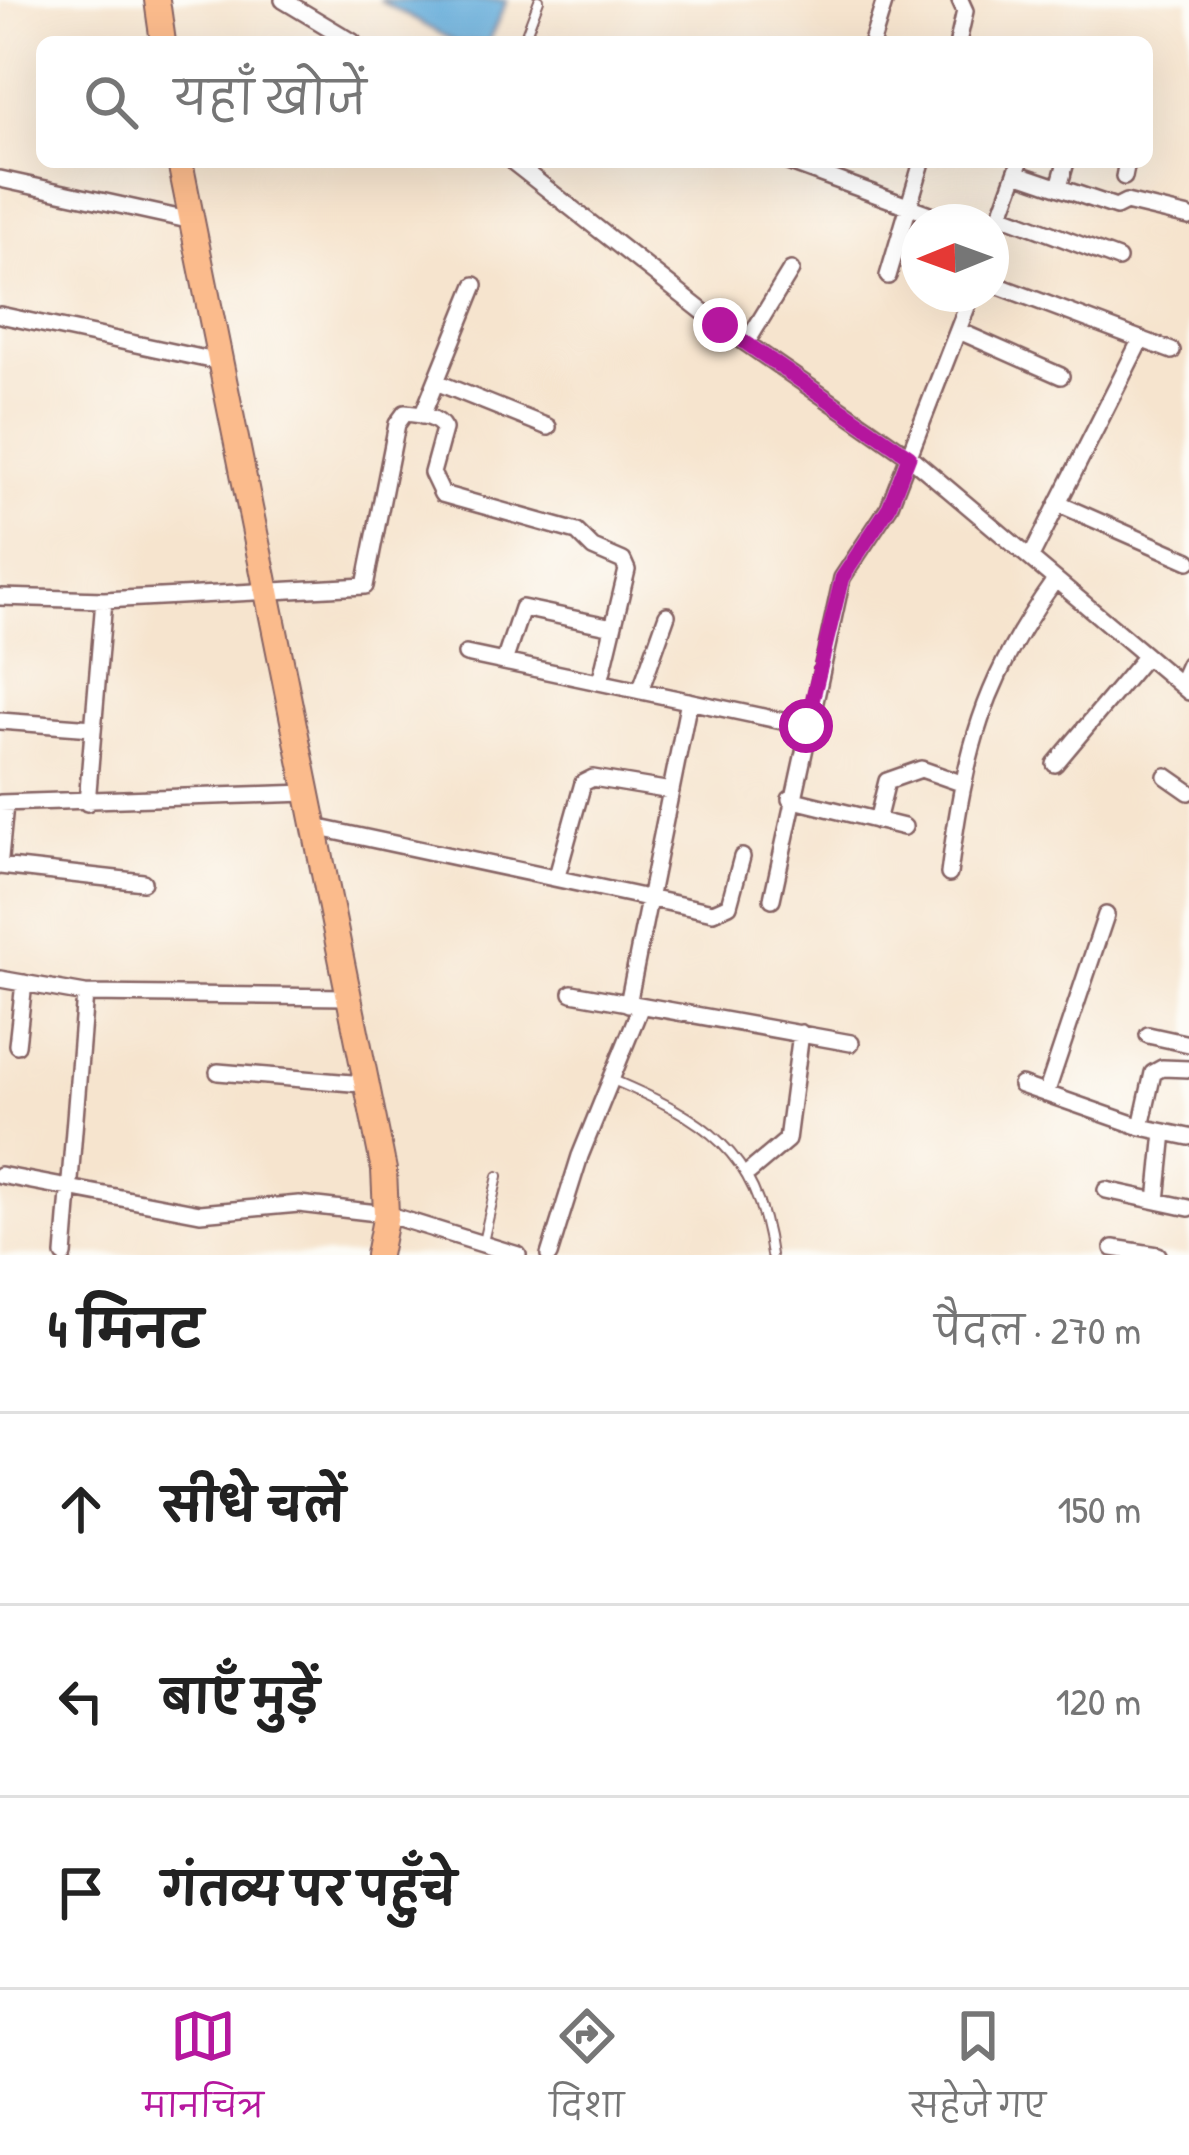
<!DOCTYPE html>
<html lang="hi">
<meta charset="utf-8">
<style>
body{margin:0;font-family:"Patrick Hand","Playpen Sans Deva",sans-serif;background:#f6f6f6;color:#222}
.compass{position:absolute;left:901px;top:204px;width:108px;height:108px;border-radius:50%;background:#fff;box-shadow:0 12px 48px #0002;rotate:269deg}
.stop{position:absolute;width:36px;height:36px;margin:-27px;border:9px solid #b5179e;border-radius:50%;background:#fff}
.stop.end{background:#b5179e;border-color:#fff;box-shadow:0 3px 12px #0008}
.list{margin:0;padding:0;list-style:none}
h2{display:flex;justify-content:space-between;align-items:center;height:156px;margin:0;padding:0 48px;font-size:51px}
h2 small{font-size:39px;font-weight:400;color:#767676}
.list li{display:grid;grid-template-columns:78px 1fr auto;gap:36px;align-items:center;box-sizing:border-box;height:192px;padding:0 48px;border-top:3px solid #e0e0e0}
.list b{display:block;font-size:45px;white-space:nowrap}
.list em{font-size:39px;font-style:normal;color:#767676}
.icon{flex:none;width:66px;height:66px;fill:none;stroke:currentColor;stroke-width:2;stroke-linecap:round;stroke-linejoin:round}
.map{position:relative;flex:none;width:1189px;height:1255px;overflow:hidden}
.search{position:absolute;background:#fff;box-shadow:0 12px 48px #0002;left:36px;right:36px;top:36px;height:132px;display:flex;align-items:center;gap:30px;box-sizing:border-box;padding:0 42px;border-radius:18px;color:#767676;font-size:45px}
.sheet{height:732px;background:#fff}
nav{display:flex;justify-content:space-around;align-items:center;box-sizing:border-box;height:168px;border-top:3px solid #e0e0e0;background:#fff;font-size:33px;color:#767676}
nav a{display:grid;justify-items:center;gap:6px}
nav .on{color:#b5179e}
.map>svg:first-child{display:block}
.water{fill:#63acda;stroke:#566682;stroke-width:3}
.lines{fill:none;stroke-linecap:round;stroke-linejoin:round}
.service-casing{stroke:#866464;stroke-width:12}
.minor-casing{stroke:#866464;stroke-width:20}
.primary-casing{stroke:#866464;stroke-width:28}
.service{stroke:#fff;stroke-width:8}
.minor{stroke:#fff;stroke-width:15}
.primary{stroke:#fbbb8c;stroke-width:24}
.route{stroke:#b5179e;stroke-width:15}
</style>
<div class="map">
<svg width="1189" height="1255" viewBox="0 0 1189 1255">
<rect width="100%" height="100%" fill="#fdfcf7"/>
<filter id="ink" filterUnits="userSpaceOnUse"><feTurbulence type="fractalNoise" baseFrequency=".00833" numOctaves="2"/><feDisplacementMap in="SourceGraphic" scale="24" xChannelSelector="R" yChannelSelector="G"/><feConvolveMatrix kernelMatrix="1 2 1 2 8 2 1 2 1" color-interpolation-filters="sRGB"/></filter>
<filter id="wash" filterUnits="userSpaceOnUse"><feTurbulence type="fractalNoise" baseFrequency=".004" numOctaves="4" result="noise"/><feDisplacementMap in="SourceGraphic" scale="48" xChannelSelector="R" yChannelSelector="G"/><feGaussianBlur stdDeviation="2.7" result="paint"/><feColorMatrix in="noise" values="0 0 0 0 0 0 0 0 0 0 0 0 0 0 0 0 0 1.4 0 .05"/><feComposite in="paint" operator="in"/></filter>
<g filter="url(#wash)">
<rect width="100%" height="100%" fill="#f6e4ce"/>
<path class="water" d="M 379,0 L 507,0 L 488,42 L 455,42 Z"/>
</g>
<g filter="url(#ink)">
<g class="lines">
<g class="service-casing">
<path id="service" d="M 523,42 L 539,0
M 613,1080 C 704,1119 757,1150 771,1255
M 483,1242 L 498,1176"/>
</g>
<g class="minor-casing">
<path id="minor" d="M 283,0 L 353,42
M 872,42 L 885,0
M 958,42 L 965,11 L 960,0
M 513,162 L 720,325 L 909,456 L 1189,692
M 788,162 L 951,222
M 1016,173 L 1116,207 L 1126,202 L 1189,217
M 1124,177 L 1127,162
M 0,179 L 188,220
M 1059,187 L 1066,162
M 1001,215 L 1118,259
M 991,242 L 1020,162
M 888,276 L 922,162
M 991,283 L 1172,351
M 0,315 L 220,362
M 959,331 L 1061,376
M 747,342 L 791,270
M 436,382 L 548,427
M 422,416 L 475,285
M 1059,504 L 1189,561
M 1031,557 L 1141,339
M 0,597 L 104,600 L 365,586 L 397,424 L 405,413 C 418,414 438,416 444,429 L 432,473 L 442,494 L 577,532 L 593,548 L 623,561 L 627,570 L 600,682
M 466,654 L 806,726
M 504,662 L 522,608 L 613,627
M 1180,684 L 1189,664
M 640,691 L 667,615
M 0,721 L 93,728
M 1055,764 L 1144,658
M 1166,776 L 1189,792
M 790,799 L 904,827
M 0,803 L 308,793
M 87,803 L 104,600
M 877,821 L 887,781 L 921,769 L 961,783
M 315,827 L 713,912 L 729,905 L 742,857
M 0,858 L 5,804
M 0,866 L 143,882
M 949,874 C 965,752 982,681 1055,580
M 557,876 L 583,783 L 593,778 L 671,791
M 772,899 L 842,578 L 889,507 L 972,294
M 0,979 L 85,994 L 347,997
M 572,993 L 851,1043
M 628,1004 L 689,701
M 1148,1035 L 1189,1044
M 17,1045 L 24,983
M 1189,1069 L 1162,1068 L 1153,1073 L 1141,1127 L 1189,1137
M 218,1072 L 364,1084
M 1021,1085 L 1141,1127
M 1046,1094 L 1106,915
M 749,1172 L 787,1140 L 801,1033
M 0,1175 L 200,1213 L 299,1204 L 386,1214 L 518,1255
M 1106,1190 L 1189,1208
M 1157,1201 L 1164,1132
M 1113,1248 L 1158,1255
M 64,1255 L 85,994
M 549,1255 L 580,1156 L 641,1006"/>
</g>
<g class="primary-casing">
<path id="primary" d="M 157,0 L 163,42
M 180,162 L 384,1170 L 386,1214 L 378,1255"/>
</g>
<use href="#service" class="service"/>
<use href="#minor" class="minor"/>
<use href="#primary" class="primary"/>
</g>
</g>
<g class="lines" filter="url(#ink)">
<path class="route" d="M 720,325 L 909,456 L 889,507 L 842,578 L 806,726"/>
</g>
</svg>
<svg class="compass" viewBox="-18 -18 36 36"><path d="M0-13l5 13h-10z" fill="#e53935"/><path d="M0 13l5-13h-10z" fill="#767676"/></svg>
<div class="stop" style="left:806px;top:726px"></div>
<div class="stop end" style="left:720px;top:325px"></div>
<div class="search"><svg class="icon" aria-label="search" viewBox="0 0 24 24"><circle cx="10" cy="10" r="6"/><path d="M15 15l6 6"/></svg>यहाँ खोजें</div>
</div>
<section class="sheet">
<h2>4 मिनट<small>पैदल · 270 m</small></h2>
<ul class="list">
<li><svg class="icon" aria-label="ahead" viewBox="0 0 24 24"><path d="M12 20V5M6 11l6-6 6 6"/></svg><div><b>सीधे चलें</b></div><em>150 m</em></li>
<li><svg class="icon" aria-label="left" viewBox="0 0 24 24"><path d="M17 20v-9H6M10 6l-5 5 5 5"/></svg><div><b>बाएँ मुड़ें</b></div><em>120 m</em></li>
<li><svg class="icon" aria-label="arrive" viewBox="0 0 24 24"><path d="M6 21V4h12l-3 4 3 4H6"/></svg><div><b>गंतव्य पर पहुँचे</b></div></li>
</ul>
</section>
<nav>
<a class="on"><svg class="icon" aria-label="map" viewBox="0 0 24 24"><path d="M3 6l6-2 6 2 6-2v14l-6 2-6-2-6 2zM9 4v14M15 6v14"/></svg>मानचित्र</a>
<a><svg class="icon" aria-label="directions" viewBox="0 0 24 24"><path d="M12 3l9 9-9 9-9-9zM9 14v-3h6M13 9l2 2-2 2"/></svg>दिशा</a>
<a><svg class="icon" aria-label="saved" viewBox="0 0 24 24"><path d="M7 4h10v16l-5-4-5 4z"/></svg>सहेजे गए</a>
</nav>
